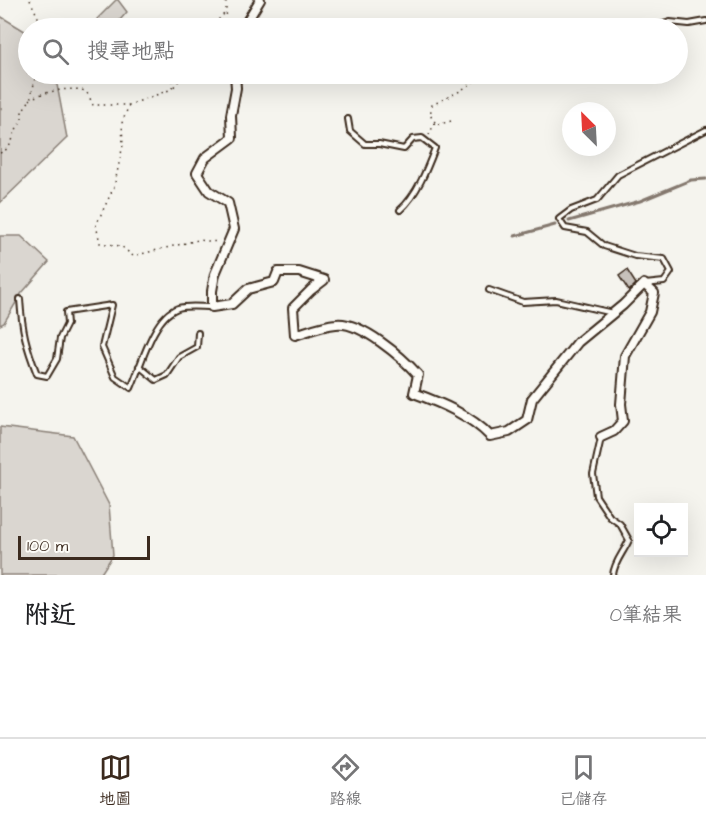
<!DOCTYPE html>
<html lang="zh-TW">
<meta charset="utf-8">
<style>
body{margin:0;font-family:"Architects Daughter","LXGW WenKai TC",sans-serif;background:#f6f6f6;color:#202124}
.controls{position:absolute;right:18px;bottom:18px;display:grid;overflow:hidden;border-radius:0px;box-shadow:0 6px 24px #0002}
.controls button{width:54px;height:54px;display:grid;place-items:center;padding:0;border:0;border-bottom:2px solid #e0e0e0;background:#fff;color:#202124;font:30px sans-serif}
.compass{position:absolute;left:562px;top:102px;width:54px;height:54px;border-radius:50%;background:#fff;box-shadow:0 6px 24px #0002;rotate:336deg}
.scale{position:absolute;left:18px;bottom:15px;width:132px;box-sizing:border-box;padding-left:6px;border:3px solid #3b2a1e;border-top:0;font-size:16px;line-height:21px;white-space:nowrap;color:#3b2a1e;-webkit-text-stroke:4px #fdfcf7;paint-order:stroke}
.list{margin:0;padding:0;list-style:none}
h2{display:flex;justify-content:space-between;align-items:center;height:78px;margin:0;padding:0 24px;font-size:26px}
h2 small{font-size:20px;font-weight:400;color:#757577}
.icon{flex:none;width:33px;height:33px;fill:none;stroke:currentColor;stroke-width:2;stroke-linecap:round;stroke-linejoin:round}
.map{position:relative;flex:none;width:706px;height:575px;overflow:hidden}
.search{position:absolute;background:#fff;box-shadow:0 6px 24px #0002;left:18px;right:18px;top:18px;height:66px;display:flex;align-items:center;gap:15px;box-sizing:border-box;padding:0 21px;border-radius:33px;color:#757577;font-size:22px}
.sheet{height:162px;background:#fff}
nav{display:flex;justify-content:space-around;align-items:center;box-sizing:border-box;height:84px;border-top:2px solid #e0e0e0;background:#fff;font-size:16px;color:#757577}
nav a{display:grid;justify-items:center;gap:3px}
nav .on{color:#3b2a1e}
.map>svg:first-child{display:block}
.green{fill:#dad6d0;stroke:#8a8077;stroke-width:1.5}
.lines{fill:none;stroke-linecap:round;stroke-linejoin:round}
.stream{stroke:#84786e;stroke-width:3}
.building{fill:#c7c1bb;stroke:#3b2a1e;stroke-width:1.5}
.service-casing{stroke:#3b2a1e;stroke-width:8}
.minor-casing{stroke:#3b2a1e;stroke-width:12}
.path{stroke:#3b2a1e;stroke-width:1.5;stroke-dasharray:1.5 4.5;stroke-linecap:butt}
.service{stroke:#fdfcf7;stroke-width:4}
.minor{stroke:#fdfcf7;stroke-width:8}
</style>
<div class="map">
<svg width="706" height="575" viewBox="0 0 706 575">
<rect width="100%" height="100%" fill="#f5f4ee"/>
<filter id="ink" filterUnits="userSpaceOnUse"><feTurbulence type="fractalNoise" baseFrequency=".0167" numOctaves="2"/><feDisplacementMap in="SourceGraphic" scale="12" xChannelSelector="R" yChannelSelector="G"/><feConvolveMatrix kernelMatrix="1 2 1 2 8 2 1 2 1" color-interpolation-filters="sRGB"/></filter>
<g filter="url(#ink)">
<path class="green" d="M 116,0 L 118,0 L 127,12 L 113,28 L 104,28 L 97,19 Z
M 0,16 L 28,33 L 28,74 L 55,74 L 67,138 L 0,203 Z
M 0,236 L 21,236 L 49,262 L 21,294 L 4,323 L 0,325 Z
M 0,427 L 73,436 L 109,505 L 113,555 L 100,575 L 0,575 Z"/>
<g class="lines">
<path class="stream" d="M 569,221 L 640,201 L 691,180 L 706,179
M 515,236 L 555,225"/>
</g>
<path class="building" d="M 627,270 L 636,284 L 629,291 L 619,276 Z"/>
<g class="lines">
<g class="service-casing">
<path id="service" d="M 636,25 L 650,28 L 670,22 L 689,24 L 706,21
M 348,119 L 350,131 L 365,144 L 379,144 L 404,149 L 413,139 L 422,138 L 435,148 C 427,169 417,195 400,210
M 645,284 L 664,282 L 671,272 L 664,259 L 635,256 L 604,246 L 587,232 L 565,228 L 559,219 L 571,210 L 597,200 L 618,175 L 706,130
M 489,290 L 523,302 L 556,300 L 613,313
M 20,299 C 22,330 26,346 37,374 L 47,376 L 57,359 L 60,338 L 67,324 L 66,312 L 112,305 L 102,347 L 115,377 L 131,388 C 141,366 153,316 178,308 C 188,305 201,307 212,307
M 139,366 L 156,380 L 167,375 L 179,357 L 197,347 L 198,333
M 601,438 L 593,474 L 596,496 L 610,517 L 620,524 L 629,540 C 624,552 614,562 613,575"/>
</g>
<g class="minor-casing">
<path id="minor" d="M 243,28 L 260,0
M 235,74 L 236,88 L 231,115 L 232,138 L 205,158 L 197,173 L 209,191 L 228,203 L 234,229 L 215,274 L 212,291 L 212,307 L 232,304 L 248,289 L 274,282 L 278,272 L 299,272 L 324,280 L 311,290 L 293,308 L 295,335 C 308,331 323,325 336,324 C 361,321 403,358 418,375 L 414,393 C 441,403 470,415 490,436 L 509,432 L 527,420 L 532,399 L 578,342 L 623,305 L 644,284 L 654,293 L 650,312 L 625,356 L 621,404 L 623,421 L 614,431 L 601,437"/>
</g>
<path class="path" d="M 30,0 L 43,28
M 226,2 L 226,11
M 93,28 L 99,26 L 115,28
M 210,28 L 226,12 L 229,28
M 572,28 L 580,25 L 595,28
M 617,28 L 629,27
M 173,74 L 172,89 L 184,74
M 30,100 C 38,92 78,85 86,92 C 89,95 91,101 93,105 L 129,105 L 172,89
M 129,105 L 122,123 L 123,145 L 114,187 L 96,225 L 100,243 L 121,246 L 133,256 L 198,240 L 219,242
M 1,109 L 3,108
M 451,121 L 437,125 L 430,115 L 432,105 L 460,91 L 480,77 L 499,74
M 429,135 L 435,122
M 0,153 C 16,147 11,131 22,121 L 22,111 L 30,100 L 35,80 L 40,74"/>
<use href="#service" class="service"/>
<use href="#minor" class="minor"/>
</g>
</g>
</svg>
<div class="controls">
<button><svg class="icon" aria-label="locate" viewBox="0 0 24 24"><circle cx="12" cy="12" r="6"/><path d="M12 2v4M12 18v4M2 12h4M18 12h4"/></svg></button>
</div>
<svg class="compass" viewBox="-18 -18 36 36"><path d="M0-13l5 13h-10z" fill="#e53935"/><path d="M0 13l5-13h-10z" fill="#757577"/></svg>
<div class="scale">100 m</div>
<div class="search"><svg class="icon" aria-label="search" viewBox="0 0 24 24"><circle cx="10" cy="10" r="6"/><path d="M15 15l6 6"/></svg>搜尋地點</div>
</div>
<section class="sheet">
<h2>附近<small>0筆結果</small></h2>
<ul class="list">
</ul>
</section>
<nav>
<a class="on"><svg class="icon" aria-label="map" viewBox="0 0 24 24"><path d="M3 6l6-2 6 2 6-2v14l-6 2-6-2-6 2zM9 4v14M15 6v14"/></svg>地圖</a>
<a><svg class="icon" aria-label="directions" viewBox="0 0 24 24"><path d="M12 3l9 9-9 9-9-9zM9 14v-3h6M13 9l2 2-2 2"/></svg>路線</a>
<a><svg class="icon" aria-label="saved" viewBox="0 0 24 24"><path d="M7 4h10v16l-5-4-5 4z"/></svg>已儲存</a>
</nav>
